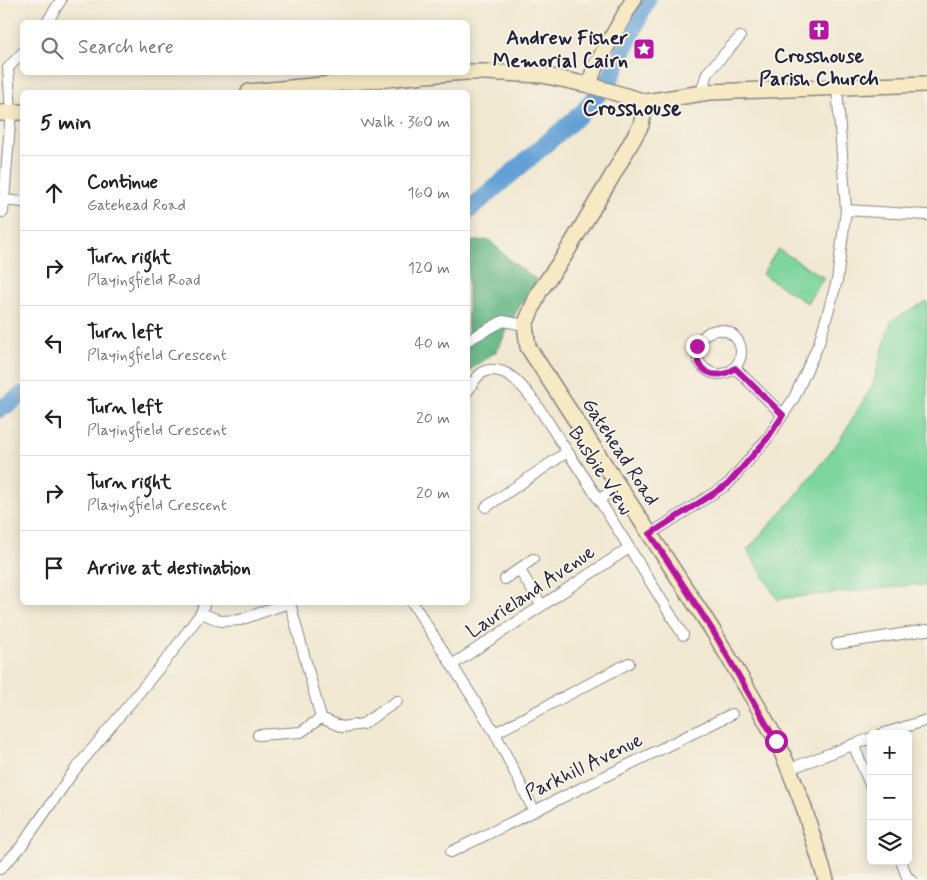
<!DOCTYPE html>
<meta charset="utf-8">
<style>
body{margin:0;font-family:Mynerve,sans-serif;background:#f6f6f6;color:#222}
.controls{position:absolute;right:15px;bottom:15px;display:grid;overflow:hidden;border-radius:8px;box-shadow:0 2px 12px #0003}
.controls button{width:45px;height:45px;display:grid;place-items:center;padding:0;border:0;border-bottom:1px solid #e0e0e0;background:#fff;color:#222;font:25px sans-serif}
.stop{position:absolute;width:15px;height:15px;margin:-11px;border:4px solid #b5179e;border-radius:50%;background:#fff}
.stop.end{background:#b5179e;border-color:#fff;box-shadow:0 1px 5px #0008}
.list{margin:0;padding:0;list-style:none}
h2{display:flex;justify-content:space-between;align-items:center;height:65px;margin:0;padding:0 20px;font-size:21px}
h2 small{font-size:16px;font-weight:400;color:#767676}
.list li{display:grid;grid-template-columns:32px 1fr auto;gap:15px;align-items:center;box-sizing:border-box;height:75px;padding:0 20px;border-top:1px solid #e0e0e0}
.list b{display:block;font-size:19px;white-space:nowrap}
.list p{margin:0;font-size:16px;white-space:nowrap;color:#767676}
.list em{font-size:16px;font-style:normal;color:#767676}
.icon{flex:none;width:28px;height:28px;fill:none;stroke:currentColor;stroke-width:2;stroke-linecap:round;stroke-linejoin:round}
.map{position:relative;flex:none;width:927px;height:880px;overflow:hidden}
.search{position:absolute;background:#fff;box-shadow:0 2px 12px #0003;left:20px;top:20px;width:450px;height:55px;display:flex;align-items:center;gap:12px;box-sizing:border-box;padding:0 18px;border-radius:8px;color:#767676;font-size:19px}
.panel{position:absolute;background:#fff;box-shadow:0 2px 12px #0003;left:20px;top:90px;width:450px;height:515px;border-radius:8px}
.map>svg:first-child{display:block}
.green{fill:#7bd59b;stroke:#4e7c6b}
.forest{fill:#64b683;stroke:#436c5f}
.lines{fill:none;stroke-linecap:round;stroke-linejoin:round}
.river{stroke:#64a0d5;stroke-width:18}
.minor-casing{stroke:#8a8586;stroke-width:12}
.secondary-casing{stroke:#8a8586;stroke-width:18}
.minor{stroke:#fff;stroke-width:10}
.secondary{stroke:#f6e9c3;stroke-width:15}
.route{stroke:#b5179e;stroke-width:6}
.labels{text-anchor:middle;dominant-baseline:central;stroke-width:4;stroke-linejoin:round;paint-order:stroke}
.poi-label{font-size:20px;font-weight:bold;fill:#22223b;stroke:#f7f3e8;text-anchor:end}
.street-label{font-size:20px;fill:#22223b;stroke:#f7f3e8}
.quarter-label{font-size:22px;font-weight:bold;fill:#22223b;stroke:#f7f3e8}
</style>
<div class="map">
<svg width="927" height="880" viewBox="0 0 927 880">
<rect width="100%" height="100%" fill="#f7f3e8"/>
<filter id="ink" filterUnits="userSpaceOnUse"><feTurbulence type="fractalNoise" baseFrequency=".02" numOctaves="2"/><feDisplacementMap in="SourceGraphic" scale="10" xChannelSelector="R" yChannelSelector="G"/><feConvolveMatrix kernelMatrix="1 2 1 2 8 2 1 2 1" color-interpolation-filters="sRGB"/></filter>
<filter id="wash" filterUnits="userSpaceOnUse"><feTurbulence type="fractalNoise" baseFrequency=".0096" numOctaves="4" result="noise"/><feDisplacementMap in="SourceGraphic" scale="20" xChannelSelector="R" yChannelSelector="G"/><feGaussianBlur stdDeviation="1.12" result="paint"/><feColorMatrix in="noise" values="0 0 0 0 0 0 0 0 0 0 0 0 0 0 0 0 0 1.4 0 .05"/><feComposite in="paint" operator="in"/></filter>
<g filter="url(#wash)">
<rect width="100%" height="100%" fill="#f1e8d1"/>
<path class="green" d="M 778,249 L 824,278 L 807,303 L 762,274 Z
M 927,301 L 927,586 L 914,585 L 786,598 L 778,600 L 747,550 L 794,498 L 839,441 L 872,386 L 891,321 Z"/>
<path class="forest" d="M 489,240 L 512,262 L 537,280 L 516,312 L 497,351 L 468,371 L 468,242 Z"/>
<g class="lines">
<path class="river" d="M 468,211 L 584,111 L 610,79 L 647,0
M 0,409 L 22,395"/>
</g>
</g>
<g filter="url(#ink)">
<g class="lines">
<g class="minor-casing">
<path id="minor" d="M 47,22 L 61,0
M 701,93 L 707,73 L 740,37
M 4,200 L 22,202
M 846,210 L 927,215
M 3,212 L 11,112 L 8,68 L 22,53
M697 352a22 22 0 1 1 44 0a22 22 0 1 1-44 0Z
M 468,340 L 503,321 L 525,325
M 735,368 L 783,415
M 468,391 C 476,376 484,365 503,372 C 524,379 550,426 563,445 C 605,507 644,571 683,635
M 599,500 L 619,485
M 486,507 L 567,452
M 650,534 L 728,484 L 767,439 L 794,398 L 819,343 L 837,281 L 846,210 L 837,87
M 519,569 L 542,606
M 505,579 L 533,559
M 412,602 L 495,733 L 534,811
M 290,603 L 321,718 L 342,727 L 363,724 L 397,701
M 201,613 L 221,621 L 240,620 L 291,602
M 837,644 L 927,630
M 452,665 L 629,548
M 495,733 L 629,663
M 882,734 L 927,720
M 258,735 L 301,732 L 321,718
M 853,744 L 871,787
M 789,769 L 871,738
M 451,852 L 732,714
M 901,861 L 907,877 L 912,880
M 0,869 L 20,848 L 74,771 L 170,655 L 201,613 L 205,602"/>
</g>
<g class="secondary-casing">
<path id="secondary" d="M 468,72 L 485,72 L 542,75 L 589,85 L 646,102 L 709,92 L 927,84
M 589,85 L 595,67 L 633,0
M 249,92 L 425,75 L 466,72
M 646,102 L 641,125 L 611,178 L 563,258 L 539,292 L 525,325 L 528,347 L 713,631 L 757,705 L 777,741 L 789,769 L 803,805 L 826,880
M 0,113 L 22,112"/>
</g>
<use href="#minor" class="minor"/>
<use href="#secondary" class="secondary"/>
</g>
</g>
<g class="lines" filter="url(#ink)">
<path class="route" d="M 697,346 C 693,371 716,383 735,368 L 783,415 L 767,439 L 728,484 L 650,534 L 713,631 L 776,741"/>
</g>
<defs>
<g id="church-square" transform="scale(1.125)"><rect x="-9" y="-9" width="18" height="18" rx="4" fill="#b5179e" stroke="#f7f3e8"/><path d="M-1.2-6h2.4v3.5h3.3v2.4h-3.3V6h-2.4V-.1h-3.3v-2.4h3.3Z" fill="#fff"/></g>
<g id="sight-square" transform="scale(1.125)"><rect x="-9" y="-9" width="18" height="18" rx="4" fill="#b5179e" stroke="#f7f3e8"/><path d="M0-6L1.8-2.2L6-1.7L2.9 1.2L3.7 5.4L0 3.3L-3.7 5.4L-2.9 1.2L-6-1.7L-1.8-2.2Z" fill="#fff"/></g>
</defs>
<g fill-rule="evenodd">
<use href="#church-square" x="819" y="30"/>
<use href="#sight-square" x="644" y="49"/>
</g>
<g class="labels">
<g class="poi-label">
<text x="628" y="38">Andrew Fisher<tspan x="628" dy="23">Memorial Cairn</tspan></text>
<text x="819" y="56" text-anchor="middle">Crosshouse<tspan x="819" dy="23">Parish Church</tspan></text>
</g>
<g class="street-label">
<text transform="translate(620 452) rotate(57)">Gatehead Road</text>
<text transform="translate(600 471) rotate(57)">Busbie View</text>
<text transform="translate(531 592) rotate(-34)">Laurieland Avenue</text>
<text transform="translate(584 767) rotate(-26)">Parkhill Avenue</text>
</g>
<g class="quarter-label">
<text x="632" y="109">Crosshouse</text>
</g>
</g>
</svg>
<div class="controls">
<button>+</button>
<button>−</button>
<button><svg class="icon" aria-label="layers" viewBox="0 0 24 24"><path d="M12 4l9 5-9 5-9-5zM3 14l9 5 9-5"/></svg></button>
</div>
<div class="stop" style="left:776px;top:741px"></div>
<div class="stop end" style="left:697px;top:346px"></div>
<div class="search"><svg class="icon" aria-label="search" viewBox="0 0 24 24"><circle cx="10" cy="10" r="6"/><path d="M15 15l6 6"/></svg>Search here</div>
<section class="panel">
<h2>5 min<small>Walk · 360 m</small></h2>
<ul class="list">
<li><svg class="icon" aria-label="ahead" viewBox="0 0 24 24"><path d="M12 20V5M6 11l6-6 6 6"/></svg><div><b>Continue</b><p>Gatehead Road</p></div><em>160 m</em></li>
<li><svg class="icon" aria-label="right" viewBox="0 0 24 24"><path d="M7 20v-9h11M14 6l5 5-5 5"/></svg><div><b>Turn right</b><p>Playingfield Road</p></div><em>120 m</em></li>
<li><svg class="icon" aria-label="left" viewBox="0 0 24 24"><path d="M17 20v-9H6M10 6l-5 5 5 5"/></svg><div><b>Turn left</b><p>Playingfield Crescent</p></div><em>40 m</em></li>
<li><svg class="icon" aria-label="left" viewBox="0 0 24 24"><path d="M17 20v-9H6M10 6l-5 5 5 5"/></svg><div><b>Turn left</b><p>Playingfield Crescent</p></div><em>20 m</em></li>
<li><svg class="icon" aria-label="right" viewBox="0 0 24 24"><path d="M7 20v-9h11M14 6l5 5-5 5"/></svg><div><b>Turn right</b><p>Playingfield Crescent</p></div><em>20 m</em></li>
<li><svg class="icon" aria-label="arrive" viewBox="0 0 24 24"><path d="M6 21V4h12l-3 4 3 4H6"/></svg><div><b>Arrive at destination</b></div></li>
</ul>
</section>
</div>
